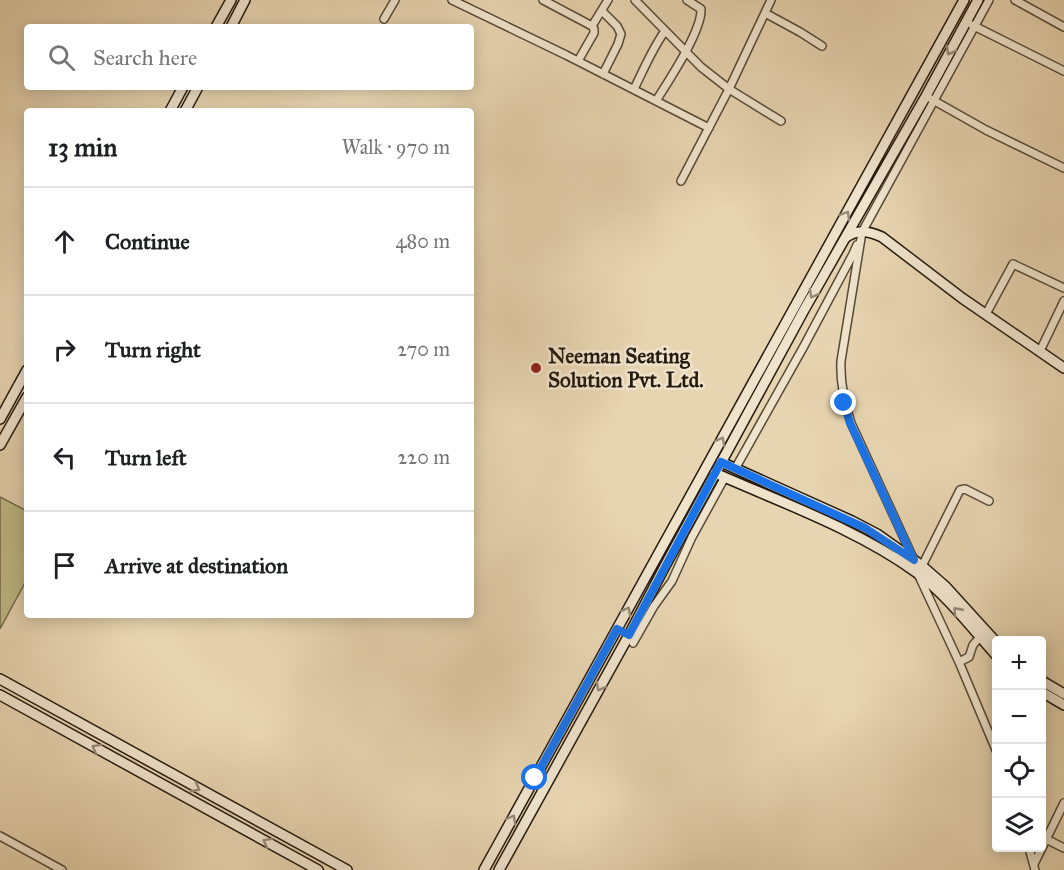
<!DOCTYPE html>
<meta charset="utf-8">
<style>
body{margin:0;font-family:"IM FELL Great Primer",serif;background:#f2f2f2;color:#202124}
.controls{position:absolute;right:18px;bottom:18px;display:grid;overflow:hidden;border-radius:6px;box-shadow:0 3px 15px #0003}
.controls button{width:54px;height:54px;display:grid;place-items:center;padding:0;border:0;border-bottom:2px solid #e0e0e0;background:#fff;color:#202124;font:30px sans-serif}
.stop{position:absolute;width:18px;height:18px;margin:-14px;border:4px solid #1a73e8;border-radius:50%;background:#fff}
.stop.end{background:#1a73e8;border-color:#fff;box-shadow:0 2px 6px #0008}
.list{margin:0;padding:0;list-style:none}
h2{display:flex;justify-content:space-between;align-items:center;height:78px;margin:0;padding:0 24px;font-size:26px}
h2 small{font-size:20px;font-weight:400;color:#757577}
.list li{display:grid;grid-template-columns:39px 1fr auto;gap:18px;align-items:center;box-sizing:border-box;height:108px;padding:0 24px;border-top:2px solid #e0e0e0}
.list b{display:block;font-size:22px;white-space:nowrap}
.list em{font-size:20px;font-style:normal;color:#757577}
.icon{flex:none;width:33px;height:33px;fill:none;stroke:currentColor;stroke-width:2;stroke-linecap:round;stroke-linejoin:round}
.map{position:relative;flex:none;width:1064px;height:870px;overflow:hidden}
.search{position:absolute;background:#fff;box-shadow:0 3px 15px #0003;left:24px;top:24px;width:450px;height:66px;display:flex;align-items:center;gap:15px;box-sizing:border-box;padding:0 21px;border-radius:6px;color:#757577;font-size:22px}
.panel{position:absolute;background:#fff;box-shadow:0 3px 15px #0003;left:24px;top:108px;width:450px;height:510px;border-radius:6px}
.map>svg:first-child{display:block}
.green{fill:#beba86;stroke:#726a4a;stroke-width:1.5}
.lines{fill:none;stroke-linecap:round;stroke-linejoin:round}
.street-casing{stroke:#564937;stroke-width:10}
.secondary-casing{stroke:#261b0f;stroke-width:12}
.street{stroke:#efe3cc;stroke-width:7}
.secondary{stroke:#efe3cc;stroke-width:9}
.oneway{stroke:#958977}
.route{stroke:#1a73e8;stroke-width:8}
.poi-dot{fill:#8f2418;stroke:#efe3cc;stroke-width:2}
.labels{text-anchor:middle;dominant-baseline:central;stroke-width:5;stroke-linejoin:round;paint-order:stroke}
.poi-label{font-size:21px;font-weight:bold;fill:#261b0f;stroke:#efe3cc;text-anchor:start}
</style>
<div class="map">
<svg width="1064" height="870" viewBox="0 0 1064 870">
<rect width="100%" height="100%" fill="#e7d4b0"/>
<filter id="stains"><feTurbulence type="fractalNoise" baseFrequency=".00333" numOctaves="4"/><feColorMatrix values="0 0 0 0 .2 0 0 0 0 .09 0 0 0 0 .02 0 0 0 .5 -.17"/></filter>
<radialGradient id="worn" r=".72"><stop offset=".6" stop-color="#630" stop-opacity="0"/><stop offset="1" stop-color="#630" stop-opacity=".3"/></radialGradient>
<path class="green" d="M 0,497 L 27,511 L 27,579 L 0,629 Z"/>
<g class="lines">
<g class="street-casing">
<path id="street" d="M 452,0 L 566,55 L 709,128
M 543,0 L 592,26 L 608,0
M 635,0 L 701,67 L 729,89 L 781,121
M 1015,0 L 1064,27
M 602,11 L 617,26 L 621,34 L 618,44 L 603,74
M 765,13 L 800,32 L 822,46
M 384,19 L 395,0
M 972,25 L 1064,71
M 578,61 L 594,33 L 594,29 L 592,26
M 634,89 C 644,69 652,49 665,31
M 931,99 L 986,130 L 1064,168
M 656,101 C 669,80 702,31 701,9 L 687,0
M 681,181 L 729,89 L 771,0
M 862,232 L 841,361 C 840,383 844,402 851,423 L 914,560
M 861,234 L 989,0
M 986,314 L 1013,264 L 1064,288
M 1040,351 L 1064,301
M 735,469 L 804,346 L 853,254 L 857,245
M 922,566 L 960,490 L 965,489 L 989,501
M 918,574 L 959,662 L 996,750
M 633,643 L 654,606 L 672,581 L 692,537 L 725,477
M 959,662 L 969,657 L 973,645 L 980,637
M 0,836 L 62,870
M 1046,839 L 1064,848
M 1029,848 L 1035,870
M 1034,864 L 1064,803"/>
</g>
<g class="secondary-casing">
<path id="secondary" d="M 216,27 L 231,0
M 231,27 L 245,0
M 170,111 L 183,87
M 185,111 L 198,87
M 845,238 C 857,229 869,231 882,237 L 962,298 L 1064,368
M 0,419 L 27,370
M 0,445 L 27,397
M 721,462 L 852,521 L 877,534 L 922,566 L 946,587 L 996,642
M 715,473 C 783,503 856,529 916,572 C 947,595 971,627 996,655
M 0,679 L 347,870
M 1042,681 L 1064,694
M 1042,692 L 1064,705
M 0,695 L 318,870
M 484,870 L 964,0
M 499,870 L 629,635 L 665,566 L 804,310 L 926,96 L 978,0"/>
</g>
<use href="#street" class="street"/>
<use href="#secondary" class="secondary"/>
</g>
<defs><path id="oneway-chevron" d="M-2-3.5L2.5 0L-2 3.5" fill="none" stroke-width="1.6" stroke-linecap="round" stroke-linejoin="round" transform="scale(1.5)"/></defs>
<g class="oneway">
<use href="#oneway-chevron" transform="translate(950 51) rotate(118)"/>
<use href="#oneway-chevron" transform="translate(846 215) rotate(-60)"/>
<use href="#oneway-chevron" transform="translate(813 294) rotate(119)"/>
<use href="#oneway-chevron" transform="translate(721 441) rotate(-61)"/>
<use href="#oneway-chevron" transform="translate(627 611) rotate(-61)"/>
<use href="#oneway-chevron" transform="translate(957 611) rotate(-132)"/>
<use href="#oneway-chevron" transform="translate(600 687) rotate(119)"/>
<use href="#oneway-chevron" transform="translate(96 748) rotate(-151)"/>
<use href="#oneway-chevron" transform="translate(196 788) rotate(28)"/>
<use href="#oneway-chevron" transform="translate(512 819) rotate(-61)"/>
<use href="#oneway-chevron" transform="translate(267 842) rotate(-151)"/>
</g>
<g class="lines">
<path class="route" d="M 535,778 L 617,629 L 629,635 L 721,462 L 865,528 L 914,560 L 850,423 L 844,403"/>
</g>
<circle class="poi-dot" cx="536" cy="368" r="6"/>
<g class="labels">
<g class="poi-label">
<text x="548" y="356">Neeman Seating<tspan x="548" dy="24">Solution Pvt. Ltd.</tspan></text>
</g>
</g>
<rect width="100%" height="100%" filter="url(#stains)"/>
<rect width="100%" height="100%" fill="url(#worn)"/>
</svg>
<div class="controls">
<button>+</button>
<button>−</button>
<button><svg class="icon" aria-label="locate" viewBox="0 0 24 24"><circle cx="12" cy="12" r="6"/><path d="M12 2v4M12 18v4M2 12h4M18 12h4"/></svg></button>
<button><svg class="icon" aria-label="layers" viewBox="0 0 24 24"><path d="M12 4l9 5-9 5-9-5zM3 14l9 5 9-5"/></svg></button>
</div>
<div class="stop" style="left:535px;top:778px"></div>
<div class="stop end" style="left:844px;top:403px"></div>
<div class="search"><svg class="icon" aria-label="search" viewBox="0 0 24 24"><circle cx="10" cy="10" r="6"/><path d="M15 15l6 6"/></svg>Search here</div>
<section class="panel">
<h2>13 min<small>Walk · 970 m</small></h2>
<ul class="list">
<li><svg class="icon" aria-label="ahead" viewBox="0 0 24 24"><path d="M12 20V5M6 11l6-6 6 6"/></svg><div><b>Continue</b></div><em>480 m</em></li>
<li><svg class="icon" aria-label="right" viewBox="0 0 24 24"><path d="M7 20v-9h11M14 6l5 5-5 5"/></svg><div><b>Turn right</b></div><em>270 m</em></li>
<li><svg class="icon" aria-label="left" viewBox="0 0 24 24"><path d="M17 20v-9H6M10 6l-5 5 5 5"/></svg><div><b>Turn left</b></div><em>220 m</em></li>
<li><svg class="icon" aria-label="arrive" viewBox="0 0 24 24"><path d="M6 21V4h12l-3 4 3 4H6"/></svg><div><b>Arrive at destination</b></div></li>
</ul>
</section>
</div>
